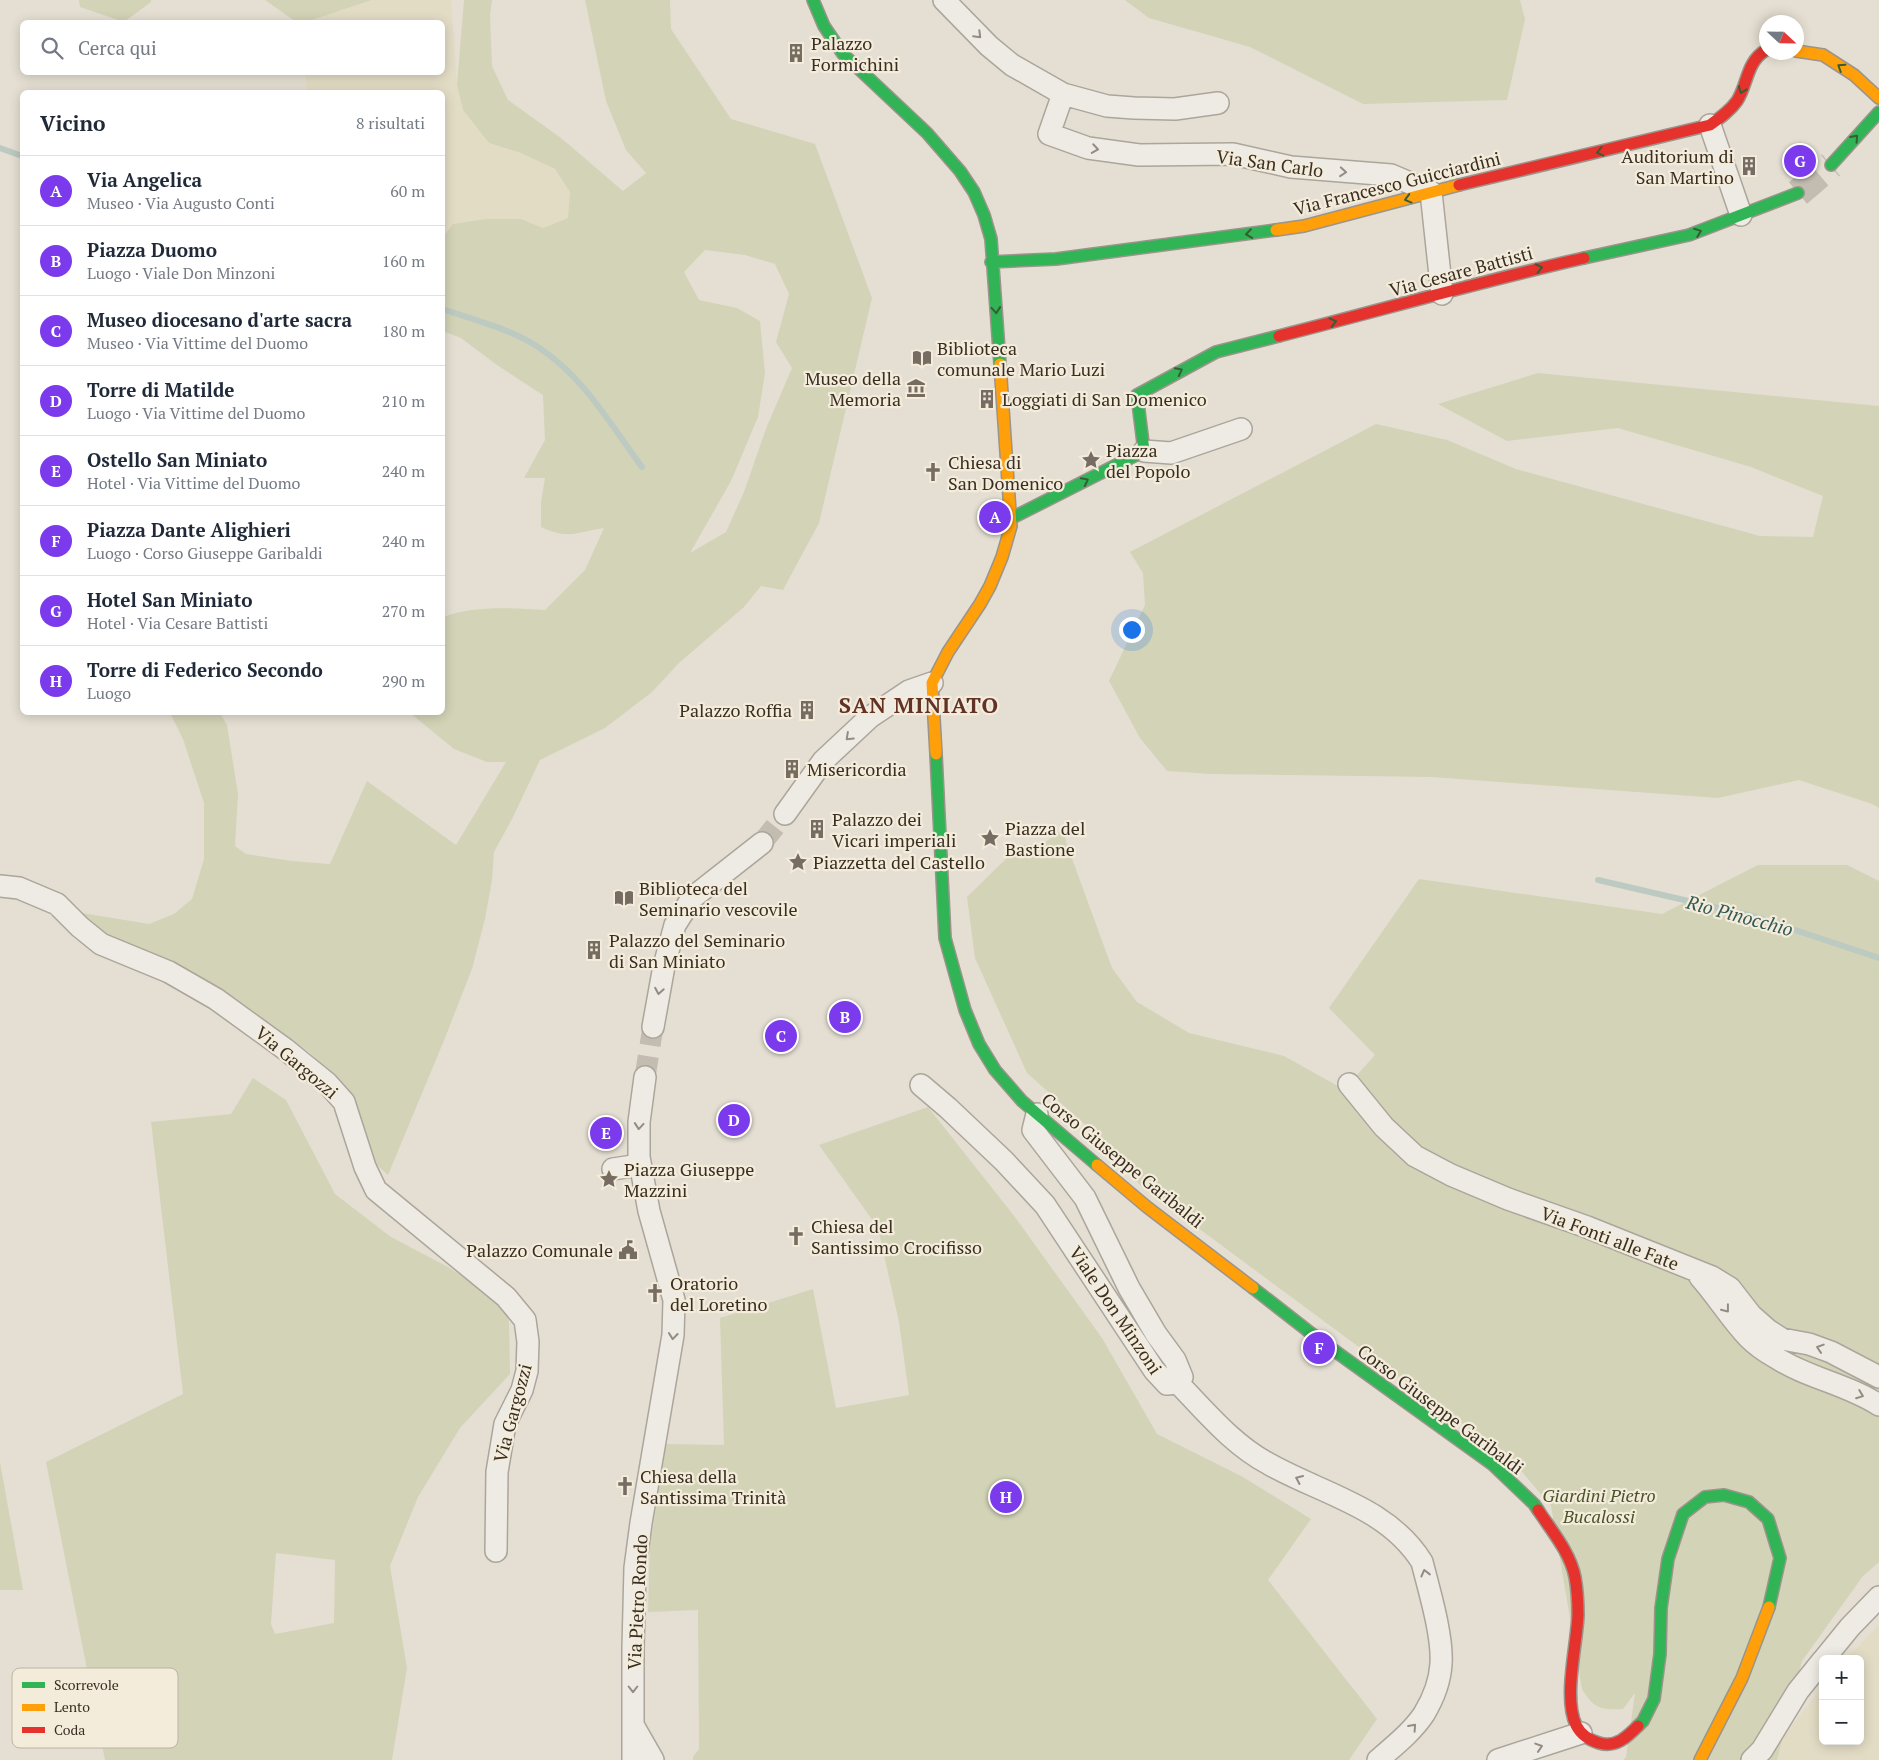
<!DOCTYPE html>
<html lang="it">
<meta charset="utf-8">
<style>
body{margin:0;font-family:"PT Serif",serif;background:#f2f2f3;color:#1f2937}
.controls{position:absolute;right:15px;bottom:15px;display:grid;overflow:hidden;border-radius:8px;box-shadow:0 2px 12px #0003}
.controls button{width:45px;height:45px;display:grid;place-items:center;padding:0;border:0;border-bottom:1px solid #e0e1e3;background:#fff;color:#1f2937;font:25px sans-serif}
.compass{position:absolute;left:1759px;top:15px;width:45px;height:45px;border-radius:50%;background:#fff;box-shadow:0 2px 12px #0003;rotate:112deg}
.you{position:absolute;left:1131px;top:629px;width:18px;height:18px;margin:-12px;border:4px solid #fff;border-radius:50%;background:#1a73e8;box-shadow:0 0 0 8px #1a73e833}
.badge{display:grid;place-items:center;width:32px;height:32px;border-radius:50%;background:#7c3aed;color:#fff;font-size:16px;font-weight:700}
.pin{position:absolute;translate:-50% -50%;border:2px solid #fff;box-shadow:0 1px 5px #0006}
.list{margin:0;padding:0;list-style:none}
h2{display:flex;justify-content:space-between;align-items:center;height:65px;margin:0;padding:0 20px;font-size:21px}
h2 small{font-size:16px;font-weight:400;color:#747a83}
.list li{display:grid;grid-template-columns:32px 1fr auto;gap:15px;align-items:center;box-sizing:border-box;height:70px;padding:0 20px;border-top:1px solid #e0e1e3}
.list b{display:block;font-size:19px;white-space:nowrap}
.list p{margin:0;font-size:16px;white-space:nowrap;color:#747a83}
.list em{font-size:16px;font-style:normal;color:#747a83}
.icon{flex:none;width:28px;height:28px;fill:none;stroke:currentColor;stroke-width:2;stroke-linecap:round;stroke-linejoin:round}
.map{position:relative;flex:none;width:1879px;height:1760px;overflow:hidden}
.search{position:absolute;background:#fff;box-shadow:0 2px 12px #0003;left:20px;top:20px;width:425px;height:55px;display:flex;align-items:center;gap:12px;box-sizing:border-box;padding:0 18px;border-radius:8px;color:#747a83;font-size:19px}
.panel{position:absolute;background:#fff;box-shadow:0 2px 12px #0003;left:20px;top:90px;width:425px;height:625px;border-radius:8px}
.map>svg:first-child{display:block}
.farmland{fill:#e3dcc5}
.green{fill:#d3d3b7;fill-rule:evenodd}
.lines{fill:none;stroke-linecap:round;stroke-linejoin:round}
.stream{stroke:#bccac2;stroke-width:6}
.street-tunnel{stroke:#c3bcb0;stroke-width:21;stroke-dasharray:21 11;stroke-linecap:butt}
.secondary-tunnel{stroke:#c3bcb0;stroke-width:28;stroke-dasharray:28 14;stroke-linecap:butt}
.street-casing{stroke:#aba59b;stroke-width:24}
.fast-casing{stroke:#9b948b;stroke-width:14}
.slow-casing{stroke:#9b948b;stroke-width:14}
.jam-casing{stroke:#9b948b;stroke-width:14}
.street{stroke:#eeebe4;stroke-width:21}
.fast{stroke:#30b455;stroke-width:11}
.slow{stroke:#ff9f0a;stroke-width:11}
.jam{stroke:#e5322d;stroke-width:11}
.oneway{stroke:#948c84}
.oneway2{stroke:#365d34}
.labels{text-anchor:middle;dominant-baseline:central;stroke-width:4.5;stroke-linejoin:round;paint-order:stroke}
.poi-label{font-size:18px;fill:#3a2e23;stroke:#f4ecdb;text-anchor:start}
.street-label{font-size:18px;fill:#3a2e23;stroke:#f4ecdb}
.park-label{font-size:18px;font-style:italic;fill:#4a542b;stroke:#f4ecdb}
.water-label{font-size:19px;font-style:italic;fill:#335856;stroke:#f4ecdb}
.district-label{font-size:22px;font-weight:bold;letter-spacing:1px;fill:#633226;stroke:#f4ecdb}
.key{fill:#f4ecdb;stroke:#bcb3a4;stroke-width:1}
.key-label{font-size:14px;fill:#3a2e23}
</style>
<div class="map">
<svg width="1879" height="1760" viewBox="0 0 1879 1760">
<rect width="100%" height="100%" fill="#e5dfd3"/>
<path class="farmland" d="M 372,0 L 451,0 L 457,85 L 463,110 L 489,143 L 521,153 L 555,169 L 570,192 L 568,218 L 543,228 L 521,219 L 453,224 L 443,237 L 442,92 L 307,92 L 305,73 L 442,72 L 442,22 L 306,22 Z
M 1879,1625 L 1879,1760 L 1777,1760 L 1783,1736 L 1823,1686 L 1823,1741 L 1860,1741 L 1860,1659 L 1846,1659 Z"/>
<path class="green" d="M 79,0 L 151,0 L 151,2 L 124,22 L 80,7 Z
M 265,0 L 372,0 L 306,22 L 296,22 Z
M 464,0 L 492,0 L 490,15 L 492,66 L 508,100 L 561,138 L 623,191 L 646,173 L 626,150 L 606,101 L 585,0 L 670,0 L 671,29 L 731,119 L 815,144 L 872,298 L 819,523 L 783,590 L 761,586 L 744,607 L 679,663 L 652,692 L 605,728 L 540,760 L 512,819 L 494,852 L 492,880 L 485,919 L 472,969 L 445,1038 L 388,1175 L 374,1162 L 359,1111 L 347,1089 L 309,1052 L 195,977 L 107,942 L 70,911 L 149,924 L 174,914 L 192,899 L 204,859 L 204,803 L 183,739 L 170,713 L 220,713 L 227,725 L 238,794 L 235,846 L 246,854 L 292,861 L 330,864 L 367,781 L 456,845 L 506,762 L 487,762 L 454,749 L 410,713 L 442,712 L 443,617 C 475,605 511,608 545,610 L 585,570 L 604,528 C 577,532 568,540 541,527 L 541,502 L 545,478 L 524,478 L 545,440 L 543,395 L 497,365 L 461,338 L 443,331 L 443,237 L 453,224 L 486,219 L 521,219 L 543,228 L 568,218 L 570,192 L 555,169 L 521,153 L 489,143 L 463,110 L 457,85 ZM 705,250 L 745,255 L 775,264 L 789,294 L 776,342 L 792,368 L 767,426 L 744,492 L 726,532 L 690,553 L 731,481 L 758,417 L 765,373 L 760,321 L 737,308 L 699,300 L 684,272 Z
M 1125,0 L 1520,0 L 1525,19 L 1507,100 L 1363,104 L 1250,47 L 1149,18 Z
M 1538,373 L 1879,406 L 1879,808 L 1872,804 L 1799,780 L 1718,798 L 1432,777 L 1211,774 L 1167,771 L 1140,738 L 1109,681 L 1145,605 L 1143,573 L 1130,552 L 1376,424 L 1447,440 L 1516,469 L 1760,536 L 1813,537 L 1823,496 L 1751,467 L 1618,428 L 1507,441 L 1438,404 Z
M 1064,828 L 1066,842 L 1112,968 L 1137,1002 L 1189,1033 L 1284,1056 L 1336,1085 L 1349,1084 L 1375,1055 L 1329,1008 L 1419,879 L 1662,914 L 1758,865 L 1847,865 L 1879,881 L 1879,1562 L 1863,1576 L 1802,1661 L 1777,1760 L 1623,1760 L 1626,1757 L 1635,1693 L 1623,1709 C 1601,1710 1594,1709 1582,1689 L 1551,1506 L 1523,1473 L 1490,1444 L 1140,1185 L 1118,1154 L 1027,1073 L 975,958 L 967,897 L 1020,845 L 1043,844 Z
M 253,1078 L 286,1100 L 335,1194 L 391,1237 L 448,1267 L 501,1301 L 509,1321 L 510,1374 L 460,1428 L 418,1497 L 390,1566 L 407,1668 L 392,1760 L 105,1760 L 46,1462 L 183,1394 L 151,1122 L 231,1114 ZM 276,1553 L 335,1560 L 334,1623 L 275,1634 L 271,1624 Z
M 928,1107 L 1015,1217 L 1102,1338 L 1157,1434 L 1243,1477 L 1311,1519 L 1268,1580 L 1377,1719 L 1349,1760 L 693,1760 L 693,1757 L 699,1749 L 698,1610 L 648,1612 L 650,1545 L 666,1444 L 724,1445 L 720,1318 L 813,1289 L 836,1408 L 909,1395 L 899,1322 L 878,1228 L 819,1145 Z
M 0,1462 L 23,1590 L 0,1590 Z"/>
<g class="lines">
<path class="stream" d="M 0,148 L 22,156
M 442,309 C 472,319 513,330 538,347 C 584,377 610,424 642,467
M 1598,880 L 1753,916 L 1879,958"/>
<path class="street-tunnel" d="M 762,843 L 785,814
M 645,1077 L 653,1027"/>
<path class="secondary-tunnel" d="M 1798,193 L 1831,165"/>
<g class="street-casing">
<path id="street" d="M 944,0 L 989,46 L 1012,65 L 1063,94 L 1107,106 L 1134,108 L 1175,109 L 1218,103
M 1063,94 L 1049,134 L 1088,148 L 1139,155 L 1233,154 L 1291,167 L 1391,175 L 1431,192 L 1442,294
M 1710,125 L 1741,215
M 1144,451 L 1171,453 L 1241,429
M 785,814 L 823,761 L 870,717 L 909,691 L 932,683
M 0,886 L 19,888 L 57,904 L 80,927 L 101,944 L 169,972 L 216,999 L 285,1049 L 327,1083 L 344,1102 L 365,1167 L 376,1190 L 506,1297 L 525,1320 L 528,1342 L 527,1371 L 522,1390 L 505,1424 L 497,1472 L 496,1551
M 653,1027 L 664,966 L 675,925 L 692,898 L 762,843
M 1349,1084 L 1384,1127 L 1415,1156 L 1451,1175 L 1508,1199 L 1587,1227 L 1712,1277 L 1730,1288 L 1751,1315 L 1768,1330 L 1782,1339 L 1809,1344 L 1831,1352 L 1879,1377
M 921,1085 L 948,1108 L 1004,1161 L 1045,1205 L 1154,1370 L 1167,1384 L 1178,1383
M 1037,1114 L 1033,1130 L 1085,1198 L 1129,1288 L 1156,1334 L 1175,1360 L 1182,1377 L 1178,1383
M 613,1169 L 640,1165
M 1700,1277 C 1717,1296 1730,1318 1748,1337 C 1755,1344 1766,1352 1775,1357 C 1807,1378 1847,1384 1879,1405
M 1178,1383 C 1206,1412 1233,1445 1269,1464 C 1322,1494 1388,1507 1422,1562 C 1429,1590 1443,1636 1441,1664 C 1440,1681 1433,1699 1424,1714 C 1412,1732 1394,1746 1378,1760
M 1824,1659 L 1850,1627 L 1879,1597
M 633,1725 L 653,1760
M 633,1760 L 633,1648 L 635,1568 L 641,1523 L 673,1335 L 674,1300 L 649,1211 L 639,1157 L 639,1122 L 645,1077
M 1498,1760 L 1581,1733
M 1752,1760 L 1762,1750 L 1798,1691 L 1823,1660"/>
</g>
<g class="fast-casing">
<path id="fast" d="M 813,0 L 824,26 L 843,54 L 927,133 L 960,171 L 974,192 L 984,215 L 991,239 L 1000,364
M 1831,165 L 1879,112
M 1584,258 L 1689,235 L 1798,193
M 991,262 L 1056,259 L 1276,230
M 1010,519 L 1144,451 L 1137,395 L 1216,352 L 1279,336
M 936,754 L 945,938 L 965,1010 L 979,1044 L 995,1070 L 1022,1101 L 1097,1165
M 1253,1288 L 1321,1341 L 1492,1464 L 1534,1504 L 1538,1510
M 1638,1726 L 1643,1721 L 1654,1699 L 1660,1654 L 1661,1608 L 1668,1559 L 1683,1514 L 1705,1497 L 1724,1495 L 1749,1502 L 1768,1519 L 1780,1558 L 1769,1607"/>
</g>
<g class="slow-casing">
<path id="slow" d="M 1796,51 L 1823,55 L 1854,75 L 1879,98
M 1276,230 L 1304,226 L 1459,185
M 936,754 L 932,683 L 948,652 L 980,604 L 990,586 L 1002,557 L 1011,526 L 1000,364
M 1097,1165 L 1147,1207 L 1253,1288
M 1700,1760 L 1742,1678 L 1769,1607"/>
</g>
<g class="jam-casing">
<path id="jam" d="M 1459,185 L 1710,125 C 1720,118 1730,111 1737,101 C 1748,84 1746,62 1766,50
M 1279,336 C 1381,310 1482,281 1584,258
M 1538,1510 C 1551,1530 1570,1552 1575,1577 C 1577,1588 1578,1603 1578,1615 C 1577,1644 1563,1698 1576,1725 C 1581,1735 1589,1740 1599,1743 C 1616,1748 1627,1737 1638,1726"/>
</g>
<use href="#street" class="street"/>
<use href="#fast" class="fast"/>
<use href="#slow" class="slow"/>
<use href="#jam" class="jam"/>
</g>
<defs><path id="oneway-chevron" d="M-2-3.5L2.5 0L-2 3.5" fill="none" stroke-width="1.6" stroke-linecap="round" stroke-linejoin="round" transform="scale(1.25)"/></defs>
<g class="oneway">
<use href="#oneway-chevron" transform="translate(978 35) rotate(45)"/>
<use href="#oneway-chevron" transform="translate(1095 149) rotate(9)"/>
<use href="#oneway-chevron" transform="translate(1343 172) rotate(5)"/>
<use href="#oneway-chevron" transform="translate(849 737) rotate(137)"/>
<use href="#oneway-chevron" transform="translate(659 991) rotate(100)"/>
<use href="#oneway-chevron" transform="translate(639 1126) rotate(95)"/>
<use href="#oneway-chevron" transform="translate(1726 1309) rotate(52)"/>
<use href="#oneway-chevron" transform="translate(673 1336) rotate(96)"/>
<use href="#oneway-chevron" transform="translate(1820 1348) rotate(-162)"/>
<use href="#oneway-chevron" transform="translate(1860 1395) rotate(21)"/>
<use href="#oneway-chevron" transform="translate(1299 1479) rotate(-156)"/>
<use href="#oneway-chevron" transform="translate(1425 1573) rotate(-104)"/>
<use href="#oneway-chevron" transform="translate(633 1689) rotate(90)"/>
<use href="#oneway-chevron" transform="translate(1413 1727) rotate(-48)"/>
<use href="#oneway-chevron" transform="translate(1539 1747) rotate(-18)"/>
</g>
<g class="oneway2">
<use href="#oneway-chevron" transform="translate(1841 67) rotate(-147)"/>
<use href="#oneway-chevron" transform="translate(1742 90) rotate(111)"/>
<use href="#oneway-chevron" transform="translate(1855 138) rotate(-48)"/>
<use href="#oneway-chevron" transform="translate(1600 152) rotate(167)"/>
<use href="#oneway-chevron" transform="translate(1408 199) rotate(165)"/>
<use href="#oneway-chevron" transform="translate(1698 232) rotate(-21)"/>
<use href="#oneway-chevron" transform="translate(1249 234) rotate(172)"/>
<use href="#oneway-chevron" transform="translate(1539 268) rotate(-12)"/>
<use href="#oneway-chevron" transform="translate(996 310) rotate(85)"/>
<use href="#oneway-chevron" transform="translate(1333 322) rotate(-14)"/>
<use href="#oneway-chevron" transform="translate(1179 371) rotate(-27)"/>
<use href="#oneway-chevron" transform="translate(1085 481) rotate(-27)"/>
</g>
<defs>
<g id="building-bare" transform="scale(1.5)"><path d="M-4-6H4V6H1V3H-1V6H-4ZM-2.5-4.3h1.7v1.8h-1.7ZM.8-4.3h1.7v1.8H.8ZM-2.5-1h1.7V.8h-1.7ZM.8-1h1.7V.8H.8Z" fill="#766c61" stroke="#f4ecdb" stroke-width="2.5" paint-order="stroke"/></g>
<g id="library-bare" transform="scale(1.5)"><path d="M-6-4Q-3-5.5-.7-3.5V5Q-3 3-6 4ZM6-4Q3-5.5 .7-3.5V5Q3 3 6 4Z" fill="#766c61" stroke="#f4ecdb" stroke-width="2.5" paint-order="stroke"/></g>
<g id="museum-bare" transform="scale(1.5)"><path d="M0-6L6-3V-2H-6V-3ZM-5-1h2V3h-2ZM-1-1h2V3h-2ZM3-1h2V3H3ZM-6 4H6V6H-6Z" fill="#766c61" stroke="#f4ecdb" stroke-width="2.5" paint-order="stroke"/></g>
<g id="sight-bare" transform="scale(1.5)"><path d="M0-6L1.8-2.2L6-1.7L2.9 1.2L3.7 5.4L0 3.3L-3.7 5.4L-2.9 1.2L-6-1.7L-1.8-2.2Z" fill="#766c61" stroke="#f4ecdb" stroke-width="2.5" paint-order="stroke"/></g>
<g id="church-bare" transform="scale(1.5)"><path d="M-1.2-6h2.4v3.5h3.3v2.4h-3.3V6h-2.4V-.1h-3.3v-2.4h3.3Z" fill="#766c61" stroke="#f4ecdb" stroke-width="2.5" paint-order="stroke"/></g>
<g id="civic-bare" transform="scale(1.5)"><path d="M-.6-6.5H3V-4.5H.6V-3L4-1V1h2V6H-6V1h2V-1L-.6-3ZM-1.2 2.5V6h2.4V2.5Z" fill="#766c61" stroke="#f4ecdb" stroke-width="2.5" paint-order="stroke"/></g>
</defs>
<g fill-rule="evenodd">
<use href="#building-bare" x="796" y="53"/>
<use href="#building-bare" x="1749" y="166"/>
<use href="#library-bare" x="922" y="358"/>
<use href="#museum-bare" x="916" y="388"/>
<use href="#building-bare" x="987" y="399"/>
<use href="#sight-bare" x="1091" y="460"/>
<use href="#church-bare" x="933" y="472"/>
<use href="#building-bare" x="807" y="710"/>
<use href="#building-bare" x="792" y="769"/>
<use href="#building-bare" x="817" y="829"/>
<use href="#sight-bare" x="990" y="838"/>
<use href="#sight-bare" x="798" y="862"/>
<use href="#library-bare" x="624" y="898"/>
<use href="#building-bare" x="594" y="950"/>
<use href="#sight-bare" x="609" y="1179"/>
<use href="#church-bare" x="796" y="1236"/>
<use href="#civic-bare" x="628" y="1250"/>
<use href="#church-bare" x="655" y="1293"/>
<use href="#church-bare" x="625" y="1486"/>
</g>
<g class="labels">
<g class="poi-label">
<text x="811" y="43">Palazzo<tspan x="811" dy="21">Formichini</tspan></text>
<text x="1734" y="156" text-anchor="end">Auditorium di<tspan x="1734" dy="21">San Martino</tspan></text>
<text x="937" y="348">Biblioteca<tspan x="937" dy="21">comunale Mario Luzi</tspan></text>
<text x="901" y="378" text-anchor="end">Museo della<tspan x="901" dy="21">Memoria</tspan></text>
<text x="1002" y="399">Loggiati di San Domenico</text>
<text x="1106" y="450">Piazza<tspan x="1106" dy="21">del Popolo</tspan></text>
<text x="948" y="462">Chiesa di<tspan x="948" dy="21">San Domenico</tspan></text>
<text x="792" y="710" text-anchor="end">Palazzo Roffia</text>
<text x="807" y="769">Misericordia</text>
<text x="832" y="819">Palazzo dei<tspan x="832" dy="21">Vicari imperiali</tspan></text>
<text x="1005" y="828">Piazza del<tspan x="1005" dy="21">Bastione</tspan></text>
<text x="813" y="862">Piazzetta del Castello</text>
<text x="639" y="888">Biblioteca del<tspan x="639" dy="21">Seminario vescovile</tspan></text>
<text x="609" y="940">Palazzo del Seminario<tspan x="609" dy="21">di San Miniato</tspan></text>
<text x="624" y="1169">Piazza Giuseppe<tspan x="624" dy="21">Mazzini</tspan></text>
<text x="811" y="1226">Chiesa del<tspan x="811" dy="21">Santissimo Crocifisso</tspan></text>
<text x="613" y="1250" text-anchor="end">Palazzo Comunale</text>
<text x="670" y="1283">Oratorio<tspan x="670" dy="21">del Loretino</tspan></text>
<text x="640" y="1476">Chiesa della<tspan x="640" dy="21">Santissima Trinità</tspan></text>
</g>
<g class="street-label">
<text transform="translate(1270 163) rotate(8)">Via San Carlo</text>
<text transform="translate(1397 183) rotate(-14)">Via Francesco Guicciardini</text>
<text transform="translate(1461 271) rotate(-15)">Via Cesare Battisti</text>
<text transform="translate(297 1062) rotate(40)">Via Gargozzi</text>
<text transform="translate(1123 1160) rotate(39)">Corso Giuseppe Garibaldi</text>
<text transform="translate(1610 1238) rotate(21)">Via Fonti alle Fate</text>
<text transform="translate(1116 1310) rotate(56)">Viale Don Minzoni</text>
<text transform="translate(1441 1409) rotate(37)">Corso Giuseppe Garibaldi</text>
<text transform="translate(512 1413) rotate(-75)">Via Gargozzi</text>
<text transform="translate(637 1602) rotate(-87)">Via Pietro Rondo</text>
</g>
<g class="park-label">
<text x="1599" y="1495">Giardini Pietro<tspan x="1599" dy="21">Bucalossi</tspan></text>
</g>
<g class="water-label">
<text transform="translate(1740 915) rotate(15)">Rio Pinocchio</text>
</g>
<g class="district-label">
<text x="919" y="704">SAN MINIATO</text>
</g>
</g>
<rect x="12" y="1668" width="166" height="80" rx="8" class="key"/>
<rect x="22" y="1682" width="23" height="6" fill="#30b455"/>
<rect x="22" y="1704" width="23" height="7" fill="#ff9f0a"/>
<rect x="22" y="1727" width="23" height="6" fill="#e5322d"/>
<g class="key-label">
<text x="54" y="1690">Scorrevole</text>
<text x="54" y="1712">Lento</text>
<text x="54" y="1735">Coda</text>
</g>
</svg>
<div class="controls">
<button>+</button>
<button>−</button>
</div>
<svg class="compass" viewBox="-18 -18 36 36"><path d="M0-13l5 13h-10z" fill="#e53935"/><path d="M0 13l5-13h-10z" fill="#747a83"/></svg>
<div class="you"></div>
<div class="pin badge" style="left:995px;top:517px">A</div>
<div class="pin badge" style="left:845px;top:1017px">B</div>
<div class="pin badge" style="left:781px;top:1036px">C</div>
<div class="pin badge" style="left:734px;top:1120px">D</div>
<div class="pin badge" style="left:606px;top:1133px">E</div>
<div class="pin badge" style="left:1319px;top:1348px">F</div>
<div class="pin badge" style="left:1800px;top:161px">G</div>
<div class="pin badge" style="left:1006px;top:1497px">H</div>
<div class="search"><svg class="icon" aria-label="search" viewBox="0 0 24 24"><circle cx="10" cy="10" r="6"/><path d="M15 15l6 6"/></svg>Cerca qui</div>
<section class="panel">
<h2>Vicino<small>8 risultati</small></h2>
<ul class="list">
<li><span class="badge">A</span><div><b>Via Angelica</b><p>Museo · Via Augusto Conti</p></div><em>60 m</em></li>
<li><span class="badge">B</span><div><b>Piazza Duomo</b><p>Luogo · Viale Don Minzoni</p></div><em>160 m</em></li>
<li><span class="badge">C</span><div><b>Museo diocesano d'arte sacra</b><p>Museo · Via Vittime del Duomo</p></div><em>180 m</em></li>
<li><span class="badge">D</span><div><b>Torre di Matilde</b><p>Luogo · Via Vittime del Duomo</p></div><em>210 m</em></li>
<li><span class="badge">E</span><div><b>Ostello San Miniato</b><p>Hotel · Via Vittime del Duomo</p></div><em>240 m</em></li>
<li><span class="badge">F</span><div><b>Piazza Dante Alighieri</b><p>Luogo · Corso Giuseppe Garibaldi</p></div><em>240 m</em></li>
<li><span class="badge">G</span><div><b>Hotel San Miniato</b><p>Hotel · Via Cesare Battisti</p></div><em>270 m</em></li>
<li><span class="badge">H</span><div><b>Torre di Federico Secondo</b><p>Luogo</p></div><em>290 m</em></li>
</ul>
</section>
</div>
